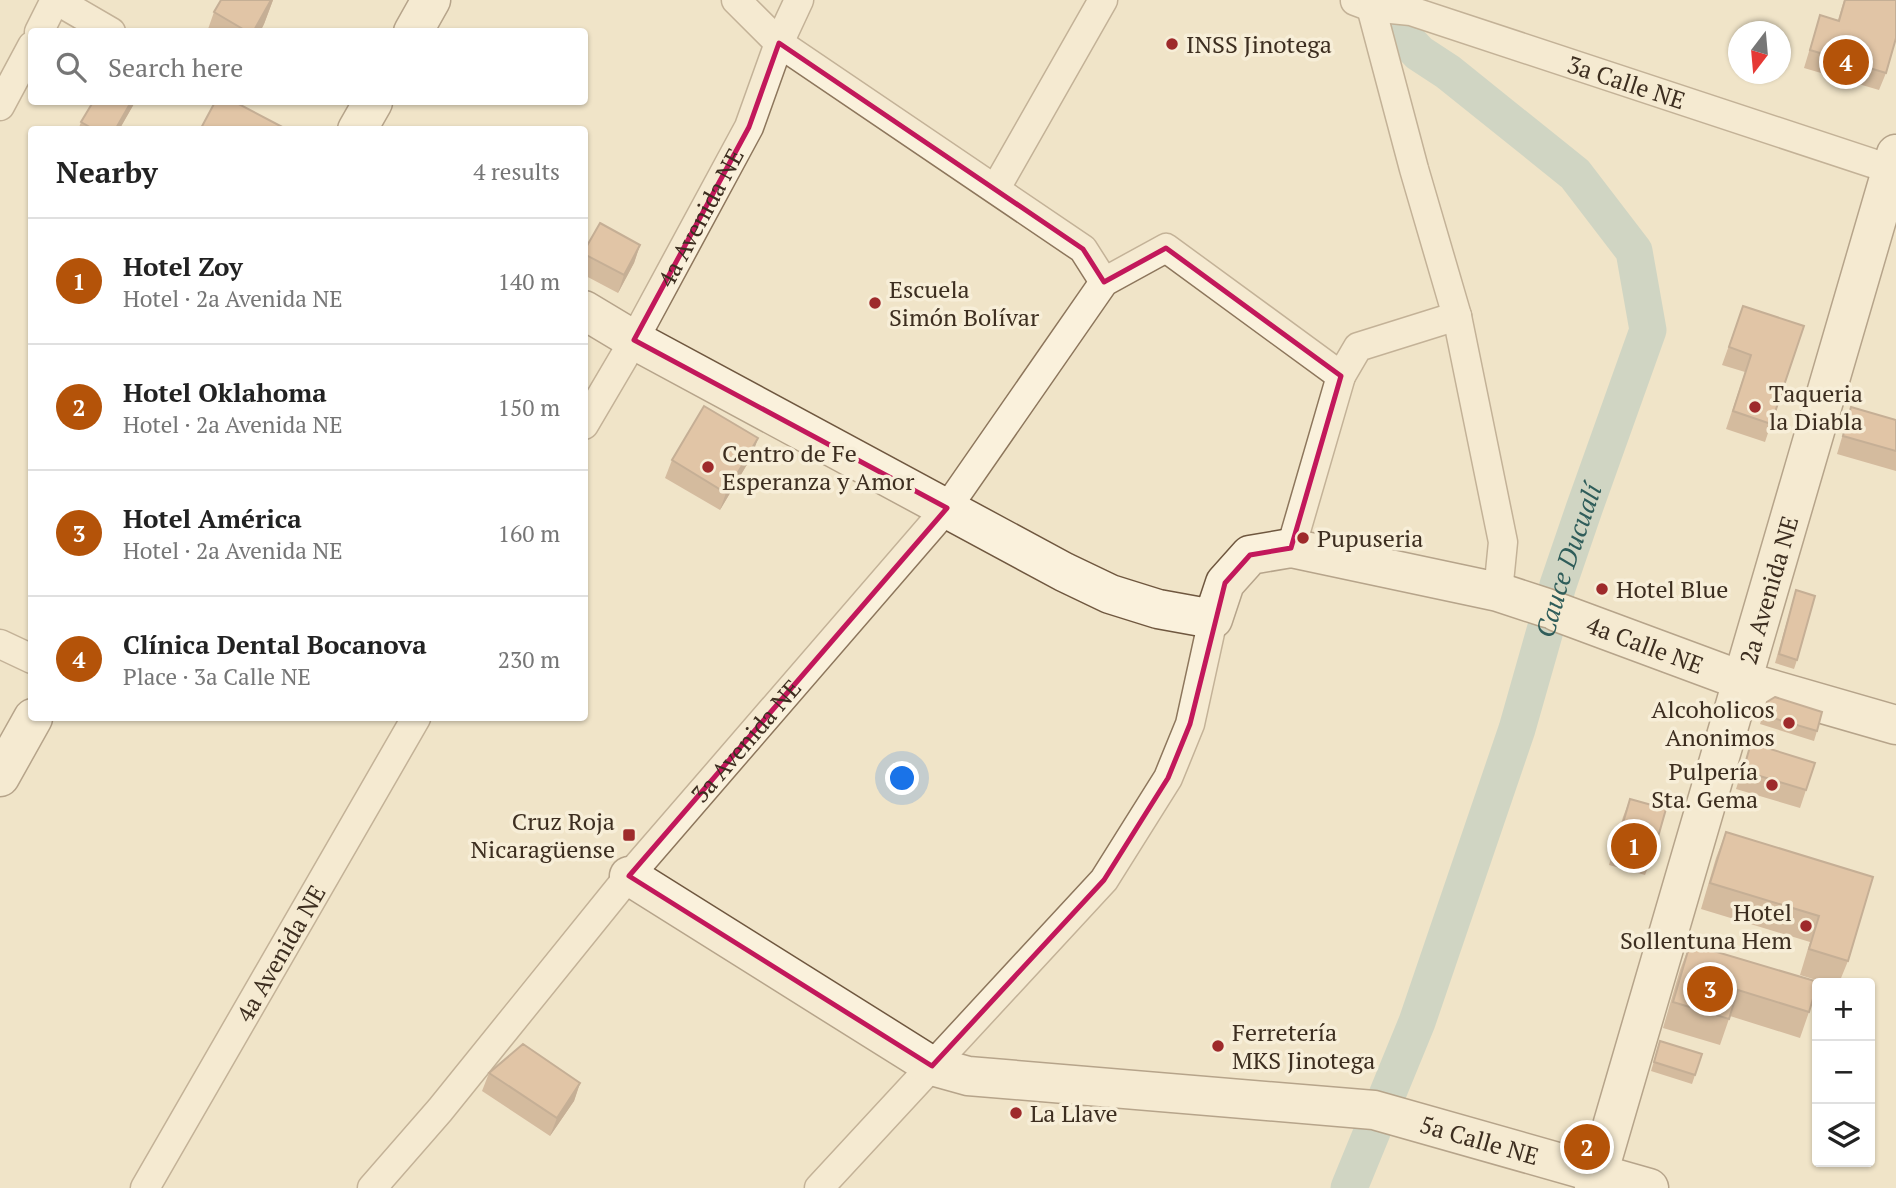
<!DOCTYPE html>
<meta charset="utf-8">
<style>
body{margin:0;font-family:"PT Serif",serif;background:#f6f6f6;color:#222}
.controls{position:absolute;right:21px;bottom:21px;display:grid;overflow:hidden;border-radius:7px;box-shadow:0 2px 5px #0004}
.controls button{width:63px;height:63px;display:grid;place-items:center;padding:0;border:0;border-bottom:2px solid #e0e0e0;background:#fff;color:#222;font:35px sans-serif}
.compass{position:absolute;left:1728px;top:21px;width:63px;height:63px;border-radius:50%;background:#fff;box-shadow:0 2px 5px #0004;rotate:196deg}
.you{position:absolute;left:903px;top:779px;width:24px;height:24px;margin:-18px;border:5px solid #fff;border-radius:50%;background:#1a73e8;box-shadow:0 0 0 10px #1a73e833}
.badge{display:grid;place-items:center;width:46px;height:46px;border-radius:50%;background:#b45309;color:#fff;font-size:23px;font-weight:700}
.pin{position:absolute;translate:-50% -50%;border:4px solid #fff;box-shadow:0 2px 7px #0006}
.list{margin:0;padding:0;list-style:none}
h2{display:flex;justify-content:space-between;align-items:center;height:91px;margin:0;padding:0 28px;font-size:30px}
h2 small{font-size:23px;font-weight:400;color:#767676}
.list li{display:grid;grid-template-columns:46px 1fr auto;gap:21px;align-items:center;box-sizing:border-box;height:126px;padding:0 28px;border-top:2px solid #e0e0e0}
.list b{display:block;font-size:26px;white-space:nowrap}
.list p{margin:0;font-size:23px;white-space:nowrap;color:#767676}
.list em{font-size:23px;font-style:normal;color:#767676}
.icon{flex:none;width:38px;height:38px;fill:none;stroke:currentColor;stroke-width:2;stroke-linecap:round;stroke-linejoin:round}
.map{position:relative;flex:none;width:1896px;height:1188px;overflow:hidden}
.search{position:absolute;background:#fff;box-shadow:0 2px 5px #0004;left:28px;top:28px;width:560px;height:77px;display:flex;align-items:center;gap:18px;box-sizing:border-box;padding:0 24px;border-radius:7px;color:#767676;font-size:26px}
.panel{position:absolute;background:#fff;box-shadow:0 2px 5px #0004;left:28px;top:126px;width:560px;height:595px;border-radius:7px}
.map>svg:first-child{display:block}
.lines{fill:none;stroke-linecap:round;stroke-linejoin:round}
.canal{stroke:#a9c4bc;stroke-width:37}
.street-casing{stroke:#8d765c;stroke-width:31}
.secondary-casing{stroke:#6f573f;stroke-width:41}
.street{stroke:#faf1dc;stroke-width:28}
.secondary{stroke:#faf1dc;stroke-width:38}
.wall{fill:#b2896c}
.shaded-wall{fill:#916f58}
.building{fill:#cf9f7d;stroke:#916f58;stroke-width:2}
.marked{fill:none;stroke:#c2185b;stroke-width:5;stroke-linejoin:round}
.poi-dot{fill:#9e2a2b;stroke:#f7eed8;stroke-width:2.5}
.labels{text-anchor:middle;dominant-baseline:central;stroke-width:7;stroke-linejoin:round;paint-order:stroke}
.poi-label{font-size:24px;fill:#3d2e20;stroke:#f7eed8;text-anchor:start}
.street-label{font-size:24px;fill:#3d2e20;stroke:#f7eed8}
.water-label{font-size:26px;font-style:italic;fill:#2f5d5a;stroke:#f7eed8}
</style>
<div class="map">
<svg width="1896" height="1188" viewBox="0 0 1896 1188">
<rect width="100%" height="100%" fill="#f0e4c8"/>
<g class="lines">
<path class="canal" id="s1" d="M 1349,1188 L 1417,1022 L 1517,729 L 1558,585 L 1584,509 L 1648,330 L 1634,251 L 1575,174 L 1448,72 L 1419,53 L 1389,21"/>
<g class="street-casing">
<g id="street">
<path d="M 56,0 L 111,32"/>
<path d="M 736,0 L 779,43 L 1083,249 L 1104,282"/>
<path id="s2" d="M 1355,1 L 1371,7 L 1411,11 L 1896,171"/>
<path d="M 1371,7 L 1414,169 L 1457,316 L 1503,542 L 1498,592"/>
<path d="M 39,32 L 55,0"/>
<path d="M 0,106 L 32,46"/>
<path d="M 996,188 L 1103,0"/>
<path id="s3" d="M 584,425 L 634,340 L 749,127 L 779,43 L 799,0"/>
<path d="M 1291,548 L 1341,376"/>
<path d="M 0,644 L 32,659"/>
<path id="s4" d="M 145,1188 L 416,718"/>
<path id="s5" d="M 372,1188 L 440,1110 L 629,876 L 947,508 L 1104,282 L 1166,248 L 1341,376 L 1358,347 L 1457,316"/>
<path d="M 819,1188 L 1104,880 L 1168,778 L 1190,724 L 1213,619"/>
</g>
</g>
<g class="secondary-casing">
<g id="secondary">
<path d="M 413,32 L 431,0"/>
<path d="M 357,130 L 373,102"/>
<path d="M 584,310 L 634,340 L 1064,572 L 1110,594 L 1158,609 L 1213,619 L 1225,583 L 1250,555 L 1291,548 L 1498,592 L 1547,608"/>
<path id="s6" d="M 1557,612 L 1743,681 L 1896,725"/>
<path d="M 0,777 L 33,718"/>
<path id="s7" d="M 629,876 L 932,1066 L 968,1076 L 1374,1110 L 1649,1188"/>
<path id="s8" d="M 1594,1188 L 1896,154"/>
</g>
</g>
<use href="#street" class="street"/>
<use href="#secondary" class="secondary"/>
</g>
<path class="wall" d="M 221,0 L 273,0 L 264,24 L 260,32 L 207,32 L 214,12 Z
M 1844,0 L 1896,0 L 1886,73 L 1879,90 L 1804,68 L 1820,15 L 1838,20 Z
M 93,102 L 135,102 L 119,130 L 78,130 L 81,122 Z
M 640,245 L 634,263 L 618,293 L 584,275 L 584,251 Z
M 1743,306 L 1771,424 L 1765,442 L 1726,429 L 1745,372 L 1722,365 Z
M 1851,407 L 1896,420 L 1896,471 L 1837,454 Z
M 752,456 L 720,510 L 665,478 L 672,460 Z
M 1796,590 L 1797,660 L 1794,669 L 1775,663 Z
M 1767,702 L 1817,731 L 1814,741 L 1760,724 Z
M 1751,743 L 1806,790 L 1800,808 L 1736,789 Z
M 1630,799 L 1652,858 L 1645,875 L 1609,865 L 1623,817 Z
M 1726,832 L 1873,877 L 1848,961 L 1839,983 L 1826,983 L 1800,975 L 1810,942 L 1701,909 L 1716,858 Z
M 1690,944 L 1809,1012 L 1800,1038 L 1730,1016 L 1720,1045 L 1663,1028 L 1680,970 Z
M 1660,1041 L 1702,1054 L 1692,1084 L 1651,1071 Z
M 489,1073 L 580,1083 L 574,1101 L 550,1136 L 482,1091 Z"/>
<path class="shaded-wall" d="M 271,0 L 273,0 L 264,24 L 260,32 L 253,32 Z
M 131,102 L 135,102 L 119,130 L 115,130 Z
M 640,245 L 634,263 L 618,293 L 624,275 Z
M 758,438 L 752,456 L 720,510 L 726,493 Z
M 580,1083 L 574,1101 L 550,1136 L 557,1118 Z"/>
<path class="building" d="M 221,0 L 271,0 L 253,32 L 248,32 L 214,12 Z
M 1845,0 L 1896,0 L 1896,38 L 1886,73 L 1810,50 L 1820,15 L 1839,21 Z
M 93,102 L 131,102 L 115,130 L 95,130 L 81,122 Z
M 215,102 L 235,102 L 288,130 L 200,130 Z
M 600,223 L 640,245 L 624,275 L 584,254 L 584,251 Z
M 1743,306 L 1804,326 L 1771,424 L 1733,411 L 1751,355 L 1729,347 Z
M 704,406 L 758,438 L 726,493 L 672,460 Z
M 1851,407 L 1896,420 L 1896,451 L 1843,436 Z
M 1796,590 L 1815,596 L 1797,660 L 1779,654 Z
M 1775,697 L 1822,712 L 1817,731 L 1763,715 L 1767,702 Z
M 1751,743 L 1815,763 L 1806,790 L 1743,771 Z
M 1630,799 L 1666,809 L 1652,858 L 1616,847 Z
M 1726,832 L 1873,877 L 1848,961 L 1809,949 L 1819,916 L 1710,883 Z
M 1690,944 L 1818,982 L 1809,1012 L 1738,990 L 1729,1019 L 1673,1002 Z
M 1660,1041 L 1702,1054 L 1695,1075 L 1654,1062 Z
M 523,1044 L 580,1083 L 557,1118 L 489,1073 Z"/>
<path d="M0 0H1896V1188H0ZM 779,43 L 1083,249 L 1104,282 L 1166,248 L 1341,376 L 1291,548 L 1250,555 L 1225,583 L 1190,724 L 1168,778 L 1104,880 L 932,1066 L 629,876 L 947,508 L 634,340 L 749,127 Z" fill="#f0e4c8" fill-opacity=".55" fill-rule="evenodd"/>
<path class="marked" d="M 779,43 L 1083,249 L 1104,282 L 1166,248 L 1341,376 L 1291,548 L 1250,555 L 1225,583 L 1190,724 L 1168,778 L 1104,880 L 932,1066 L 629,876 L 947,508 L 634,340 L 749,127 Z"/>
<g class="poi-dot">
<circle cx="1172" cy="44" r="7"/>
<circle cx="875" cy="303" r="7"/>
<circle cx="1755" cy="407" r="7"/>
<circle cx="708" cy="467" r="7"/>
<circle cx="1303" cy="538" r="7"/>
<circle cx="1602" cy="589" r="7"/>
<circle cx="1789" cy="723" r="7"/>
<circle cx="1772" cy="785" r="7"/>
<rect x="622" y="828" width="14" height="14" rx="3.5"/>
<circle cx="1806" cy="926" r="7"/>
<circle cx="1218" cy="1046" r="7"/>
<circle cx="1016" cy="1113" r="7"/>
</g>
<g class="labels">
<g class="poi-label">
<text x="1186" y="44">INSS Jinotega</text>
<text x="889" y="289">Escuela<tspan x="889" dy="28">Simón Bolívar</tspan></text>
<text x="1769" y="393">Taqueria<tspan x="1769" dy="28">la Diabla</tspan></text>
<text x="722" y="453">Centro de Fe<tspan x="722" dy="28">Esperanza y Amor</tspan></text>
<text x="1317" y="538">Pupuseria</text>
<text x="1616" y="589">Hotel Blue</text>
<text x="1775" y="709" text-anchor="end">Alcoholicos<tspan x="1775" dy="28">Anonimos</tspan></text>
<text x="1758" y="771" text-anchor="end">Pulpería<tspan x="1758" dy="28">Sta. Gema</tspan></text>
<text x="615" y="821" text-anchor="end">Cruz Roja<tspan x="615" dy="28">Nicaragüense</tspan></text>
<text x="1792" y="912" text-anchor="end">Hotel<tspan x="1792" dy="28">Sollentuna Hem</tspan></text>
<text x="1232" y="1032">Ferretería<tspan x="1232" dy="28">MKS Jinotega</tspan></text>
<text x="1030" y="1113">La Llave</text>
</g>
<g class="street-label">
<text stroke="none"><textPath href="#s2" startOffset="284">3a Calle NE</textPath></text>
<text stroke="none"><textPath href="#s3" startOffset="238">4a Avenida NE</textPath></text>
<text stroke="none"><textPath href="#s8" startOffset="623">2a Avenida NE</textPath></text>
<text stroke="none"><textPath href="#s6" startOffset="94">4a Calle NE</textPath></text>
<text stroke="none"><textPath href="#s5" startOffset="583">3a Avenida NE</textPath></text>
<text stroke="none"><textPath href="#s4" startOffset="271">4a Avenida NE</textPath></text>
<text stroke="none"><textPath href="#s7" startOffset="912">5a Calle NE</textPath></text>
</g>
<g class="water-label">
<text stroke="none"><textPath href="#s1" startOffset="665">Cauce Ducualí</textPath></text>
</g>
</g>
</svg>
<div class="controls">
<button>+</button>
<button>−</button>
<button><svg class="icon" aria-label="layers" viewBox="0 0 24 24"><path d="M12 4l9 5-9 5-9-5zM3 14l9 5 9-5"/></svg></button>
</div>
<svg class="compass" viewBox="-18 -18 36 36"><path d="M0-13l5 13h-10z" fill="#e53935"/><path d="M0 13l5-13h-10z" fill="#767676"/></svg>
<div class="you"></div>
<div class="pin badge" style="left:1634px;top:846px">1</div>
<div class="pin badge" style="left:1587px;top:1147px">2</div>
<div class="pin badge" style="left:1710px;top:989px">3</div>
<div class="pin badge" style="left:1846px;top:62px">4</div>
<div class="search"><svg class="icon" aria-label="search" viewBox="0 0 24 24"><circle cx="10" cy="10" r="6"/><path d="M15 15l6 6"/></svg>Search here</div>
<section class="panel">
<h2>Nearby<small>4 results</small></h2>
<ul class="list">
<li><span class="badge">1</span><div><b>Hotel Zoy</b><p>Hotel · 2a Avenida NE</p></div><em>140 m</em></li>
<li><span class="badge">2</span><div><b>Hotel Oklahoma</b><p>Hotel · 2a Avenida NE</p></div><em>150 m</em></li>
<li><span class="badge">3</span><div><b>Hotel América</b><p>Hotel · 2a Avenida NE</p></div><em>160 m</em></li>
<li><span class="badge">4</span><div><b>Clínica Dental Bocanova</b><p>Place · 3a Calle NE</p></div><em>230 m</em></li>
</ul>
</section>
</div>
